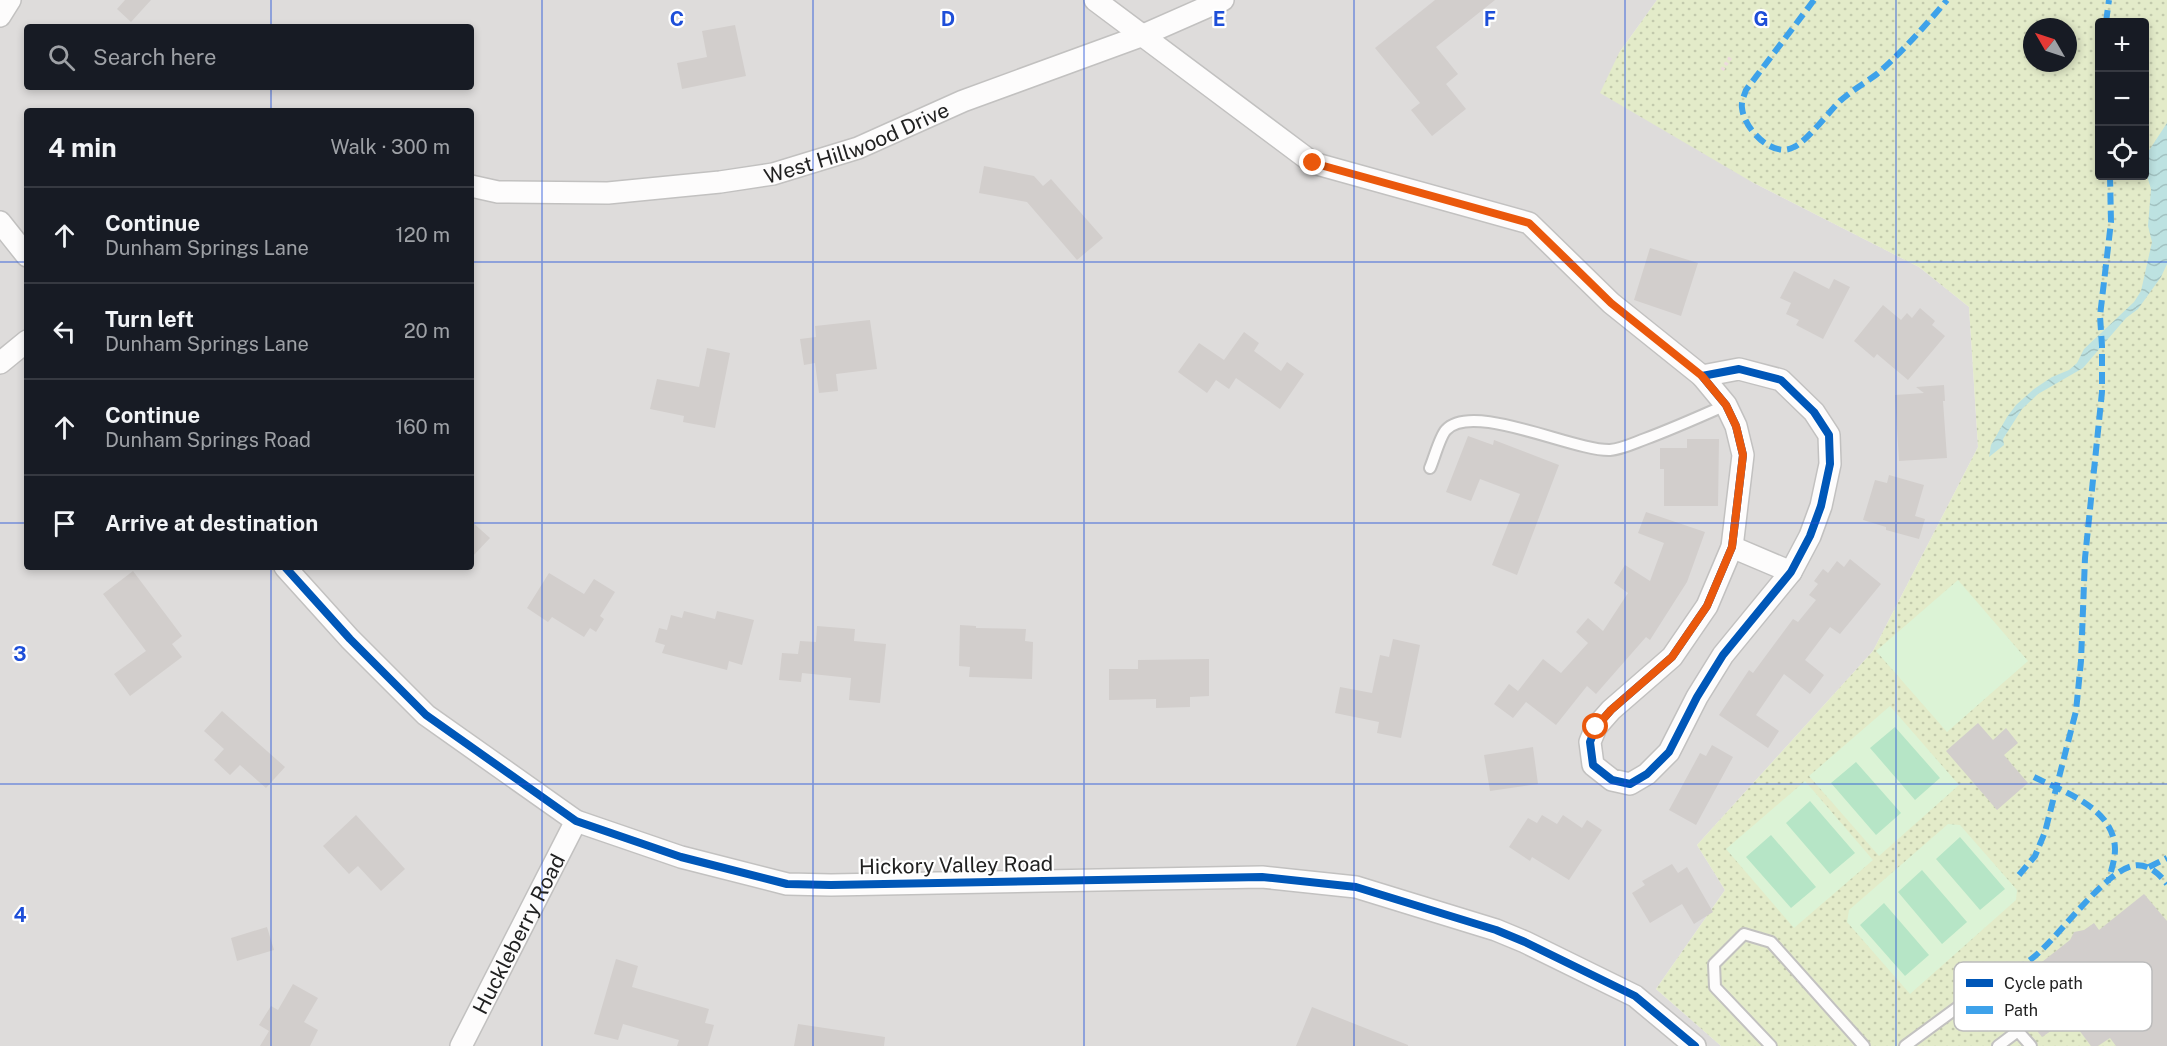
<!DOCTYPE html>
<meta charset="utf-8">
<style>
body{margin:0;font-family:"Public Sans",sans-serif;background:#20242c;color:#f1f3f6}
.controls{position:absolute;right:18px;top:18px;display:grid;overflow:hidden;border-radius:6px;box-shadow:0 3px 9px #0003}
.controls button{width:54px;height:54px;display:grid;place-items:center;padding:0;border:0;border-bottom:2px solid #363941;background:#171b24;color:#f1f3f6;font:30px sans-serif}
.compass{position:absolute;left:2023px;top:18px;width:54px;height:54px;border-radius:50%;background:#171b24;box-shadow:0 3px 9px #0003;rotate:309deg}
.stop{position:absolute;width:18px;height:18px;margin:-14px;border:4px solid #ea580c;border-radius:50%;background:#fff}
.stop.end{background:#ea580c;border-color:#fff;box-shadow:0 2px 6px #0008}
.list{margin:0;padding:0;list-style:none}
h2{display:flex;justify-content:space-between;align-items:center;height:78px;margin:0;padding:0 24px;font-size:26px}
h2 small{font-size:20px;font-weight:400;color:#9ea1a6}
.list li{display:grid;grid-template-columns:39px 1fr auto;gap:18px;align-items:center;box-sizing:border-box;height:96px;padding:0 24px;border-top:2px solid #363941}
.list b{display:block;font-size:22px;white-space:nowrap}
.list p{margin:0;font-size:20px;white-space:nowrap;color:#9ea1a6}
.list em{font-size:20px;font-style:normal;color:#9ea1a6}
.icon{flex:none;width:33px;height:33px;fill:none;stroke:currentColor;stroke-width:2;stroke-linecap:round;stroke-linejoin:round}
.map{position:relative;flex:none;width:2167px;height:1046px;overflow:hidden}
.search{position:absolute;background:#171b24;box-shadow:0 3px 9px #0003;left:24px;top:24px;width:450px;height:66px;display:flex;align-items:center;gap:15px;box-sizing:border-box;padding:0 21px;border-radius:6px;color:#9ea1a6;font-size:22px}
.panel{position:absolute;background:#171b24;box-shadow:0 3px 9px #0003;left:24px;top:108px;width:450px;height:462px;border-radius:6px}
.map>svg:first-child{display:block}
.residential{fill:#dedcdb;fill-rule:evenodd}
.grass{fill:url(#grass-dots);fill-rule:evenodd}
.park{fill:#dcf3d6}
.pitch{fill:#b6e5c6}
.water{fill:url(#water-waves)}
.building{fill:#d2cecc}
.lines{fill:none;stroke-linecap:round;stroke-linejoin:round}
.lane-casing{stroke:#c2c1c0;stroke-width:14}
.street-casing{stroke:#c2c1c0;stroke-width:24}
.path{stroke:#ecdbdc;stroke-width:4;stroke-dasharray:3 3;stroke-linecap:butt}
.lane{stroke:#fdfcfc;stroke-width:10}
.street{stroke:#fdfcfc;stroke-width:21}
.quiet{stroke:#3ea2ea;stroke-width:6;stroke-dasharray:12 6;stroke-linecap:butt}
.cycleway-casing{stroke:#fff;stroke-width:11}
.cycleway{stroke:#0057b8;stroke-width:8}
.route{stroke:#ea580c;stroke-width:8}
.grid{fill:none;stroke:#1d4ed8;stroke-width:1.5;stroke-opacity:0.55}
.labels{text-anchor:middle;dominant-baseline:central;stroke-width:4.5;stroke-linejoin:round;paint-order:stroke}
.street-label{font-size:21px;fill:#212121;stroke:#fff}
.key{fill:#fff;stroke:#bcbcbc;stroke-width:1.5}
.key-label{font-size:16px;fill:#212121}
.grid-label{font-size:20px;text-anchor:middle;font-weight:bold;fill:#1d4ed8;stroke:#fff;stroke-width:4.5;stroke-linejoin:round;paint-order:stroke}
</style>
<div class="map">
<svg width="2167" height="1046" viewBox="0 0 2167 1046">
<defs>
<pattern id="grass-dots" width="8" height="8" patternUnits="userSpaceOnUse" patternTransform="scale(1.5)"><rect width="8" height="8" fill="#e3ebc9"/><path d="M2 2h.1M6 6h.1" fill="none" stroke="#c2c9ac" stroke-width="1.8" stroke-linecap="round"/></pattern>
<pattern id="water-waves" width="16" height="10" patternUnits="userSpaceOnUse" patternTransform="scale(1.5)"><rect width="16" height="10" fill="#bde2e1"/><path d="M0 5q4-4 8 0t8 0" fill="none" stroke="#a2c2c1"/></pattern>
</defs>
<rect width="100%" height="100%" fill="#efece9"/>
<path class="residential" d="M 0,0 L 1657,0 L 1619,53 L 1752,182 L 1919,267 L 1969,307 L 1978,447 L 1873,651 L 1697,845 L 1725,890 L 1656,989 L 1721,1046 L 0,1046 ZM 27,27 L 471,27 L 471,87 L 27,87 ZM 27,111 L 471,111 L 471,567 L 27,567 Z"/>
<path class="grass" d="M 1657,0 L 2167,0 L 2167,1046 L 1721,1046 L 1656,989 L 1725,890 L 1697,845 L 1873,651 L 1978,447 L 1969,307 L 1919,267 L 1752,182 L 1600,93 L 1619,53 ZM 2100,22 L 2144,22 L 2144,176 L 2100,176 ZM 2032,27 L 2068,27 L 2068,63 L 2032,63 Z"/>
<path class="park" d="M 1958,580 L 2028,661 L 1947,732 L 1876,651 Z
M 1890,706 L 1959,785 L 1879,856 L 1809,776 Z
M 1805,781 L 1873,860 L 1794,928 L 1726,849 Z
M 1948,824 L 1960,825 L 2017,890 L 2016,900 L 1910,994 L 1847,922 L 1849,910 Z"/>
<path class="pitch" d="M 1895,727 L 1940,778 L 1915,800 L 1870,748 Z
M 1856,762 L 1901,813 L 1876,835 L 1831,783 Z
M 1810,801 L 1855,853 L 1830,874 L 1786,823 Z
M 1771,835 L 1816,887 L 1791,908 L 1746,857 Z
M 1960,837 L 2005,889 L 1980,910 L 1936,859 Z
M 1922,870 L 1967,922 L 1942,944 L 1898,892 Z
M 1884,903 L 1929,955 L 1905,976 L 1860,925 Z"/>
<path class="water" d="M 2167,123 L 2167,264 L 2161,277 L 2138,309 L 2126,318 L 2083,368 L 2038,394 L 2022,409 L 2003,439 L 2004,445 L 1989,457 L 1991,445 L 2007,417 L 2016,405 L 2034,389 L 2052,377 L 2069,370 L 2077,363 L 2084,349 L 2134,302 L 2141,291 L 2152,242 L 2148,226 L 2151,189 L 2145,169 L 2146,155 Z"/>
<path class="building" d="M 125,0 L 151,0 L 131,22 L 117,9 Z
M 1435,0 L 1495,0 L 1436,47 L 1458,74 L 1446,84 L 1466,109 L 1432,136 L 1411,110 L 1420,103 L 1375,48 Z
M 735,25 L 746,76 L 682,89 L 677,63 L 707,57 L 702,31 Z
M 984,166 L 1034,176 L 1043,186 L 1051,179 L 1103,238 L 1077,260 L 1027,202 L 979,193 Z
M 1650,248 L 1698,263 L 1681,316 L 1634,300 Z
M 1794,271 L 1829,289 L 1834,279 L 1850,287 L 1823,339 L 1796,325 L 1799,320 L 1786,314 L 1791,303 L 1780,298 Z
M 1883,305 L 1901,320 L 1907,313 L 1912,318 L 1920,308 L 1935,321 L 1932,325 L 1945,336 L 1908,380 L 1877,354 L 1874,358 L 1854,341 Z
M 870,320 L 877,369 L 836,374 L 838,391 L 819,393 L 815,363 L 804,365 L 800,339 L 816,337 L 815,326 Z
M 1244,332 L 1259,343 L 1254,351 L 1281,371 L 1287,362 L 1304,374 L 1280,409 L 1236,378 L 1229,389 L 1216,380 L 1207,393 L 1178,372 L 1199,343 L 1224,360 Z
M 707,348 L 730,353 L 715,428 L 683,422 L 684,416 L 650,409 L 657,379 L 699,387 Z
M 1944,385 L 1945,401 L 1943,401 L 1947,458 L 1899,461 L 1895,395 L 1924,393 L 1916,387 Z
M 1468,436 L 1493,445 L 1494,440 L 1559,465 L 1517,575 L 1492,565 L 1520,494 L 1480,479 L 1471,501 L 1446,492 Z
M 1687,439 L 1719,439 L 1718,506 L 1664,506 L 1664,469 L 1660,469 L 1660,448 L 1687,448 Z
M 1889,475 L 1924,485 L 1915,516 L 1925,519 L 1919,539 L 1886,530 L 1886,527 L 1863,520 L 1875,480 L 1887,483 Z
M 1646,512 L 1705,532 L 1687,582 L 1650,640 L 1646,637 L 1596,694 L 1587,686 L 1556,725 L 1526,702 L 1513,718 L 1494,704 L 1509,684 L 1518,691 L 1543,659 L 1561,673 L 1588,643 L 1576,632 L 1588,618 L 1603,631 L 1628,593 L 1614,583 L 1625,565 L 1650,581 L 1664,543 L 1638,533 Z
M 471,521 L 490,538 L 471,558 Z
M 1850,559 L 1881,584 L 1840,634 L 1830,627 L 1805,660 L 1824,675 L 1810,694 L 1784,674 L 1756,715 L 1779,731 L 1768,748 L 1719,715 L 1749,670 L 1753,673 L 1793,619 L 1798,622 L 1816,600 L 1809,595 L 1818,584 L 1814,581 L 1823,569 L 1828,573 L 1837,561 L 1844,567 Z
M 133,571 L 182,636 L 172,644 L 182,657 L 130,696 L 114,674 L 146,651 L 103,594 Z
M 549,573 L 584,594 L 594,579 L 615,592 L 600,616 L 604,619 L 596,632 L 590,628 L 584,637 L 552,617 L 548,622 L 527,608 Z
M 684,611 L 715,619 L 717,611 L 754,620 L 742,665 L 729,661 L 727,670 L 662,653 L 665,645 L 655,642 L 659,628 L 667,630 L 671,615 L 682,618 Z
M 960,625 L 976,626 L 976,628 L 1026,629 L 1025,641 L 1033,642 L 1032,679 L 969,677 L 970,667 L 959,666 Z
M 817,626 L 855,629 L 854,641 L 886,644 L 880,703 L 849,700 L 851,678 L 802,673 L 801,682 L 779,680 L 782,653 L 798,654 L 800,641 L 816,642 Z
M 1393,639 L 1420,645 L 1401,738 L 1377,733 L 1379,722 L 1335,713 L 1340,687 L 1372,693 L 1380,655 L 1389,657 Z
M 1209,659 L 1209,696 L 1190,697 L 1190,707 L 1156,708 L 1156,699 L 1109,700 L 1109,669 L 1138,669 L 1138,660 Z
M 222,711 L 285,767 L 266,788 L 240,765 L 230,775 L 214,760 L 224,749 L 204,731 Z
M 1978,723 L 1993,740 L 2006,728 L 2018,743 L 2004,755 L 2028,783 L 1997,810 L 1946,751 Z
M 1712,745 L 1733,757 L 1696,825 L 1669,810 L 1700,753 L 1706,756 Z
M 1533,747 L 1538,784 L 1490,791 L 1484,755 Z
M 356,815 L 405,869 L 381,891 L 358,866 L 349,874 L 323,846 Z
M 1542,815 L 1557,824 L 1563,815 L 1582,828 L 1587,820 L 1602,830 L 1569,880 L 1532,857 L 1530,861 L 1509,847 L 1528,818 L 1537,823 Z
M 1672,864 L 1678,873 L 1687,867 L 1713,912 L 1694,924 L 1682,904 L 1650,923 L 1632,893 L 1645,885 L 1642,881 Z
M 2144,894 L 2167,921 L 2167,1046 L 2116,1046 L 2110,1038 L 2098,1046 L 2091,1046 L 2070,1018 L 2042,1037 L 2005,991 L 2070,940 L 2074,932 L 2084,930 L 2094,923 L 2099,930 Z
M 267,927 L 274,950 L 237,961 L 231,938 Z
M 616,959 L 638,966 L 632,987 L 709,1009 L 705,1023 L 714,1025 L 708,1046 L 677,1046 L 679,1040 L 623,1024 L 618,1040 L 594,1034 Z
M 293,984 L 318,998 L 304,1022 L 318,1030 L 310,1046 L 260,1046 L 269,1031 L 259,1025 L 271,1006 L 278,1010 Z
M 1312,1007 L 1408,1045 L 1408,1046 L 1296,1046 Z
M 798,1024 L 885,1037 L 884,1046 L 794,1046 Z"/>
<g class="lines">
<g class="lane-casing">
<path id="lane" d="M 1430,468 C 1434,459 1440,436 1446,430 C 1472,401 1573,451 1610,450 C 1622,449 1634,443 1645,439 C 1672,429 1699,417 1726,405
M 1771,1046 L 1715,987 L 1714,964 L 1744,934 L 1771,942 L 1864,1046
M 1905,1046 L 1969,999 L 1987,1000 L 2000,1011 L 2031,1046
M 1998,1046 L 2018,1031"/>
</g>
<g class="street-casing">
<g id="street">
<path d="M 1095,0 L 1313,163 L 1529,223 L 1611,303 L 1702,376"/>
<path d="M 0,16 L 10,0"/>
<path id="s1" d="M 471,186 L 498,192 L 608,193 L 720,182 L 773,174 L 858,148 L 963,101 L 1141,36 L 1223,0"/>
<path d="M 0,222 L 27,256"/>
<path d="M 0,363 L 27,341"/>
<path d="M 1739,369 L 1781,380 L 1814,412 L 1829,435 L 1830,464 L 1821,506 L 1810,536 L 1791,572 L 1723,655 L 1697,697 L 1669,752 L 1647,774 L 1630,784 L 1612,780 L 1593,765 L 1590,742 L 1596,727 L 1611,710 L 1672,657 L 1707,606 L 1732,547 L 1743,455 L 1736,426 L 1726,405 L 1702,376 Z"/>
<path d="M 1732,547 L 1791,572"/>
<path d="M 285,567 L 350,639 L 426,715 L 576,821 L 681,857 L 787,884 L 831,885 L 1262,877 L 1356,887 L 1496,930 L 1525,942 L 1635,996 L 1695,1046"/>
<path id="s2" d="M 461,1046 L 576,821"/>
</g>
</g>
<path class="path" d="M 1722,70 L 1732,55"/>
<use href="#lane" class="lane"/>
<use href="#street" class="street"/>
<path class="quiet" d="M 1814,0 L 1746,90 C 1744,96 1741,102 1742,108 C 1744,129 1773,159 1794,147 C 1807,141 1828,113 1840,101 C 1851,91 1865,83 1877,74 C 1902,52 1926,25 1947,0
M 2106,22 L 2109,0
M 2034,777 C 2064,792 2114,808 2115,849 C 2115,860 2111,871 2108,882
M 2149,867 L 2167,858
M 2019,875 L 2035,856 L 2045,832 L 2076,711 L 2081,661 L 2085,558 L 2102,392 L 2102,346 L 2100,316 L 2111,222 L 2110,176
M 1969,999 C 1991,985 2015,973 2035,956 C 2060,935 2104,873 2132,866 C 2146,862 2159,873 2167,884"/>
<g class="cycleway-casing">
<path id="cycleway" d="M 1739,369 L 1781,380 L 1814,412 L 1829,435 L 1830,464 L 1821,506 L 1810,536 L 1791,572 L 1723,655 L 1697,697 L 1669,752 L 1647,774 L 1630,784 L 1612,780 L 1593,765 L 1590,742 L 1596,727 L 1611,710 L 1672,657 L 1707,606 L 1732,547 L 1743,455 L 1736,426 L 1726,405 L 1702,376 Z
M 285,567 L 350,639 L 426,715 L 576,821 L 681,857 L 787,884 L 831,885 L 1262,877 L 1356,887 L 1496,930 L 1525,942 L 1635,996 L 1695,1046"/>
</g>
<use href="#cycleway" class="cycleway"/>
</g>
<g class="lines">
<path class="route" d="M 1313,163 L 1529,223 L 1611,303 L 1702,376 L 1726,405 L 1736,426 L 1743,455 L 1732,547 L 1707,606 L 1672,657 L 1611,710 L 1596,727"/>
</g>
<path class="grid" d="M 271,0 L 271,27M 542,0 L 542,1046M 813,0 L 813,1046M 1084,0 L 1084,1046M 1354,0 L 1354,1046M 1625,0 L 1625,1046M 1896,0 L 1896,1046M 271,87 L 271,111M 0,262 L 27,262M 471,262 L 2167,262M 0,523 L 27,523M 471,523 L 2167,523M 271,567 L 271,1046M 0,784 L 2167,784"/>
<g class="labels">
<g class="street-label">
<text stroke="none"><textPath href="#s1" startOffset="393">West Hillwood Drive</textPath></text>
<text transform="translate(956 865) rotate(-1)">Hickory Valley Road</text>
<text stroke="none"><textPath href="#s2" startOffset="126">Huckleberry Road</textPath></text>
</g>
</g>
<rect x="1954" y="962" width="198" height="69" rx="9" class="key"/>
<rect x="1966" y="979" width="27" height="8" fill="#0057b8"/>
<rect x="1966" y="1006" width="27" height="8" fill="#3ea2ea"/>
<g class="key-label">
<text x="2004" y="989">Cycle path</text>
<text x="2004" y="1016">Path</text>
</g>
<g class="grid-label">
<text x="677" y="26">C</text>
<text x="948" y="26">D</text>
<text x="1219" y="26">E</text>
<text x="1490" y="26">F</text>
<text x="1761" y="26">G</text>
<text x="20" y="661">3</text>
<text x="20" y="922">4</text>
</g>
</svg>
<div class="controls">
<button>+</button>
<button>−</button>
<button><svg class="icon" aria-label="locate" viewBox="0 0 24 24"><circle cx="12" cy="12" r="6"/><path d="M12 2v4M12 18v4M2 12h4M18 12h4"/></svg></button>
</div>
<svg class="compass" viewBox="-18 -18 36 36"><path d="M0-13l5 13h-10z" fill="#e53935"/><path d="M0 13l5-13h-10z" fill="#9ea1a6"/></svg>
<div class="stop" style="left:1596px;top:727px"></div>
<div class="stop end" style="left:1313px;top:163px"></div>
<div class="search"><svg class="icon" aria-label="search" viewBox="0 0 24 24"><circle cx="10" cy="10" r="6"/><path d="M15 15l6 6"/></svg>Search here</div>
<section class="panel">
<h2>4 min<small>Walk · 300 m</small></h2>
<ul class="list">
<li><svg class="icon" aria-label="ahead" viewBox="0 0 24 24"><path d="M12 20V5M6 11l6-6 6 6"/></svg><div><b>Continue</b><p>Dunham Springs Lane</p></div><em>120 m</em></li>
<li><svg class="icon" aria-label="left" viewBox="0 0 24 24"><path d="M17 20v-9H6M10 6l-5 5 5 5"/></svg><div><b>Turn left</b><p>Dunham Springs Lane</p></div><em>20 m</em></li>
<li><svg class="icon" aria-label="ahead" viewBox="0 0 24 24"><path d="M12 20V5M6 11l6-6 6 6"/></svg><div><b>Continue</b><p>Dunham Springs Road</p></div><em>160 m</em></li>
<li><svg class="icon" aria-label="arrive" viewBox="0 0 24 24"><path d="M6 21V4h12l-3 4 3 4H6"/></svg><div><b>Arrive at destination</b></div></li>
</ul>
</section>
</div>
